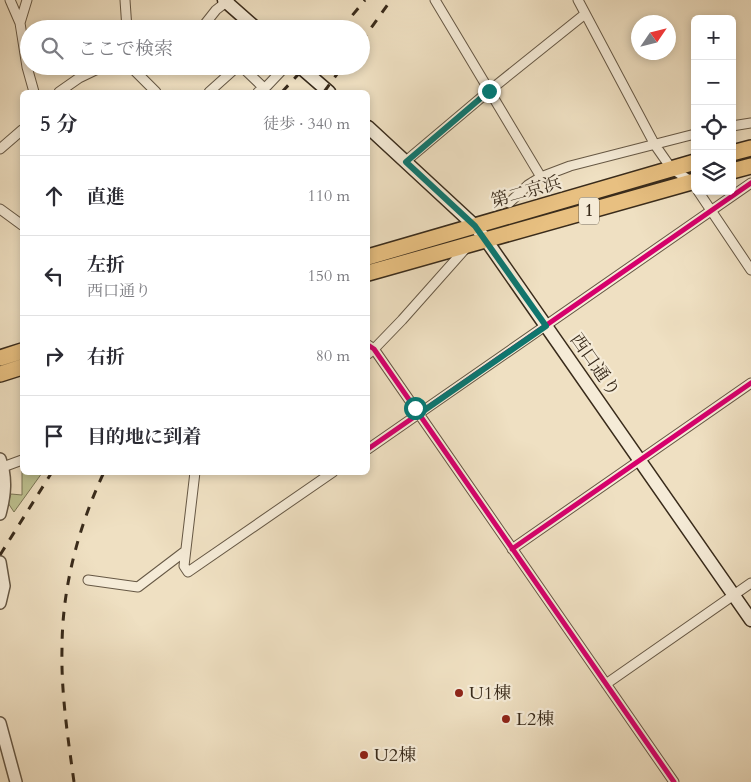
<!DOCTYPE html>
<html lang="ja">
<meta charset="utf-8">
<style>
body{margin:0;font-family:Cardo,"Noto Serif JP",serif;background:#f2f2f3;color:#2b2b33}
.controls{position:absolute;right:15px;top:15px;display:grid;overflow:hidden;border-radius:8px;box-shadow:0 2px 8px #0003}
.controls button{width:45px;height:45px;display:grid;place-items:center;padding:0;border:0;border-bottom:1px solid #e1e1e2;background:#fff;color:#2b2b33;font:25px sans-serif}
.compass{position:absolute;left:631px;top:15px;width:45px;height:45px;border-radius:50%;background:#fff;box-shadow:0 2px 8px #0003;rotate:55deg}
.stop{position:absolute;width:15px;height:15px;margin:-11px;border:4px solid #0f766e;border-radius:50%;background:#fff}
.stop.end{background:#0f766e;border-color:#fff;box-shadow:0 1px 5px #0008}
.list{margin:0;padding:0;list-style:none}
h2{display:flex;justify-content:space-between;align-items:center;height:65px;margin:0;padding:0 20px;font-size:21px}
h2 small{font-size:16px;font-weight:400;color:#7c7c81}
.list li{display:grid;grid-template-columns:32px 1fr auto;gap:15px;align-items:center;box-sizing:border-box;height:80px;padding:0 20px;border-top:1px solid #e1e1e2}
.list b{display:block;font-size:19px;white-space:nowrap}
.list p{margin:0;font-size:16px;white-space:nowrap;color:#7c7c81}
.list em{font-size:16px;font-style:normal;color:#7c7c81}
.icon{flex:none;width:28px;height:28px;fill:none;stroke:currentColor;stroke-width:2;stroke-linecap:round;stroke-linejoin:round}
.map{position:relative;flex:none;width:751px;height:782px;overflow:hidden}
.search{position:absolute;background:#fff;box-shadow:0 2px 8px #0003;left:20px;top:20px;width:350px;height:55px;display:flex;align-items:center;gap:12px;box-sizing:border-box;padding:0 18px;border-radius:28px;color:#7c7c81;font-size:19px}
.panel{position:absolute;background:#fff;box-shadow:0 2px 8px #0003;left:20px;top:90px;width:350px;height:385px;border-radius:8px}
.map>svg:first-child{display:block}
.green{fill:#bdc190;stroke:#7b7656}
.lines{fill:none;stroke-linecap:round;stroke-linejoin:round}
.minor-casing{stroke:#665845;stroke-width:11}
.tertiary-casing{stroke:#665845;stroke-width:14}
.secondary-casing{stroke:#392b1b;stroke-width:15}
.trunk-casing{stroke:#392b1b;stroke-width:18}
.minor{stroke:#f5ebd7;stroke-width:9}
.tertiary{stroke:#f5ebd7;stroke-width:11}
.secondary{stroke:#f5ebd7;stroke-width:12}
.trunk{stroke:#e8c081;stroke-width:15}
.rail{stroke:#392b1b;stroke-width:3;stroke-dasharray:9 9;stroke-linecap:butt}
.cycleway-casing{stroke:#f5ebd7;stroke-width:8}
.cycleway{stroke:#d6006c;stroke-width:5}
.route{stroke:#0f766e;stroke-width:6}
.poi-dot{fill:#8f2418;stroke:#f5ebd7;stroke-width:2}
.labels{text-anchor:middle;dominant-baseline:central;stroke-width:4.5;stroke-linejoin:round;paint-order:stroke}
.shield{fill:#f5ebd7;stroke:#716553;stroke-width:1}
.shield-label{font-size:16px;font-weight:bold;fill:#392b1b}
.street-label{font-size:18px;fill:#392b1b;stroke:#f5ebd7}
.poi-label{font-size:18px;fill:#392b1b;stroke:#f5ebd7;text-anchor:start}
</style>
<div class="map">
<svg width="751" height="782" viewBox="0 0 751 782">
<rect width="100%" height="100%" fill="#efe0c2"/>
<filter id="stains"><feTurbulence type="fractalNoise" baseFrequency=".004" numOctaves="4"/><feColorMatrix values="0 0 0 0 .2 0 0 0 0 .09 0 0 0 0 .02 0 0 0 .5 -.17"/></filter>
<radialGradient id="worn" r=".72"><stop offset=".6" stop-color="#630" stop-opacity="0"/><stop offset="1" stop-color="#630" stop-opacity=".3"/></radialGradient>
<path class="green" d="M 22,465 L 22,472 L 42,473 L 14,512 L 8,503 L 11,494 L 22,495 Z"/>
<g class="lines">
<g class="minor-casing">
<path id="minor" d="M 10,0 L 20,23
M 27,0 L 20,23 L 27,67 L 34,92
M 125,0 L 127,29
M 435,0 L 541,177
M 578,0 L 655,145 L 671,168 L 692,182
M 201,29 L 216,10 L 229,0
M 133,66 L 134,70 L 156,92
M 241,66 L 264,88
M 59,92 L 79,78 L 104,66
M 209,92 L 238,66
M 258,92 L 267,86 L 286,66
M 732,126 L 751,123
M 0,149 L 22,130
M 406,161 L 489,91 L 585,14
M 698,191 L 751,270
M 509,203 L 528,185 L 541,177 L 570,166 L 695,134
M 0,209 L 22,225
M 368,345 L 374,349 L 674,782
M 368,354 L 374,349 L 402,320 L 466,248
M 368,449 L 751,183
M 0,470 L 3,467 L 22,460
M 195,472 L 184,566 L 188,572 L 333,472
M 512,549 L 751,383
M 88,580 L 138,587 L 184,552
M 606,684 L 751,583"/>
</g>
<g class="tertiary-casing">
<path id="tertiary" d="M 0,459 C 7,478 5,495 0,514
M 0,562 L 4,586 L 0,603
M 0,723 L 16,782"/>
</g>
<g class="secondary-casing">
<path id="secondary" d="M 224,0 L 257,29
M 299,66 L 329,92
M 368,127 L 475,226 L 486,240 L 751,620"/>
</g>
<g class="trunk-casing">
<path id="trunk" d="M 732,153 L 751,148
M 732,171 L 751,166
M 368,257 L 695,162
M 368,273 L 695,181
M 0,358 L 22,351
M 0,374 L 22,367"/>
</g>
<use href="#minor" class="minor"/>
<use href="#tertiary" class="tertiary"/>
<use href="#secondary" class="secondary"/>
<use href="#trunk" class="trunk"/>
<path class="rail" d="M 341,29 L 365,0
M 361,42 L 391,0
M 282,92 L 306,66
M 324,92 L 343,66
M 0,555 L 52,472
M 74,782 C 68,738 61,694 62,649 C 62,588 78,528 104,472"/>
<g class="cycleway-casing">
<path id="cycleway" d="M 368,345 L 374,349 L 674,782
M 368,449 L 751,183
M 512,549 L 751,383"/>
</g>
<use href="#cycleway" class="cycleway"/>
</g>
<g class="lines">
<path class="route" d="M 415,408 L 419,414 L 546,326 L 475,226 L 406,162 L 489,91"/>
</g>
<g class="poi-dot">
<circle cx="459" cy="693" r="5"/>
<circle cx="506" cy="719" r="5"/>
<circle cx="364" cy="755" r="5"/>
</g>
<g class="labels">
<rect class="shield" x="579" y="197.5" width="20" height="27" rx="4"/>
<g class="shield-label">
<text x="589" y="211">1</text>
</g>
<g class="street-label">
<text transform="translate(526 192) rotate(-16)">第二京浜</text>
<text transform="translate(595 365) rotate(55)">西口通り</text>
</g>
<g class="poi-label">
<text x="469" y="693">U1棟</text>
<text x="516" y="719">L2棟</text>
<text x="374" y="755">U2棟</text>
</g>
</g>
<rect width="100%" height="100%" filter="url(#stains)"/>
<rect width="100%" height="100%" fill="url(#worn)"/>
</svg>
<div class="controls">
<button>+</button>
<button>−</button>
<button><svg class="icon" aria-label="locate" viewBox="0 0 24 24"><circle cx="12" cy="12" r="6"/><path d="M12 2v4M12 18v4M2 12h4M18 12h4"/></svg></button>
<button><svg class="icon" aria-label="layers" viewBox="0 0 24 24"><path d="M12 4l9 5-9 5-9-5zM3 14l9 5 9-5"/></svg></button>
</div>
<svg class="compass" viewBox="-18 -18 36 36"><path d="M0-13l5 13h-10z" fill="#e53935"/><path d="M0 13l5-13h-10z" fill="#7c7c81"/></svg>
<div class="stop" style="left:415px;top:408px"></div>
<div class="stop end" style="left:489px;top:91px"></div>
<div class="search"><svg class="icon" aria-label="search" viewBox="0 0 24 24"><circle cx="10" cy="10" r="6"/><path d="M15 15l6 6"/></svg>ここで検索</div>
<section class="panel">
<h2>5 分<small>徒歩 · 340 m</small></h2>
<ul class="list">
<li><svg class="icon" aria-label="ahead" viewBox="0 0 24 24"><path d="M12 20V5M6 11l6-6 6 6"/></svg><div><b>直進</b></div><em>110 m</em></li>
<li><svg class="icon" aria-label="left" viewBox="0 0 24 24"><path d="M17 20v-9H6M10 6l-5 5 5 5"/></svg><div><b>左折</b><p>西口通り</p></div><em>150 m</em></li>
<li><svg class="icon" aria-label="right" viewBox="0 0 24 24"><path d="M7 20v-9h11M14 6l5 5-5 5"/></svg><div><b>右折</b></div><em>80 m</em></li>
<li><svg class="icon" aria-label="arrive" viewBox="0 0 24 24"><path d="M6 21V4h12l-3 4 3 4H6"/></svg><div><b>目的地に到着</b></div></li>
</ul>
</section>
</div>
